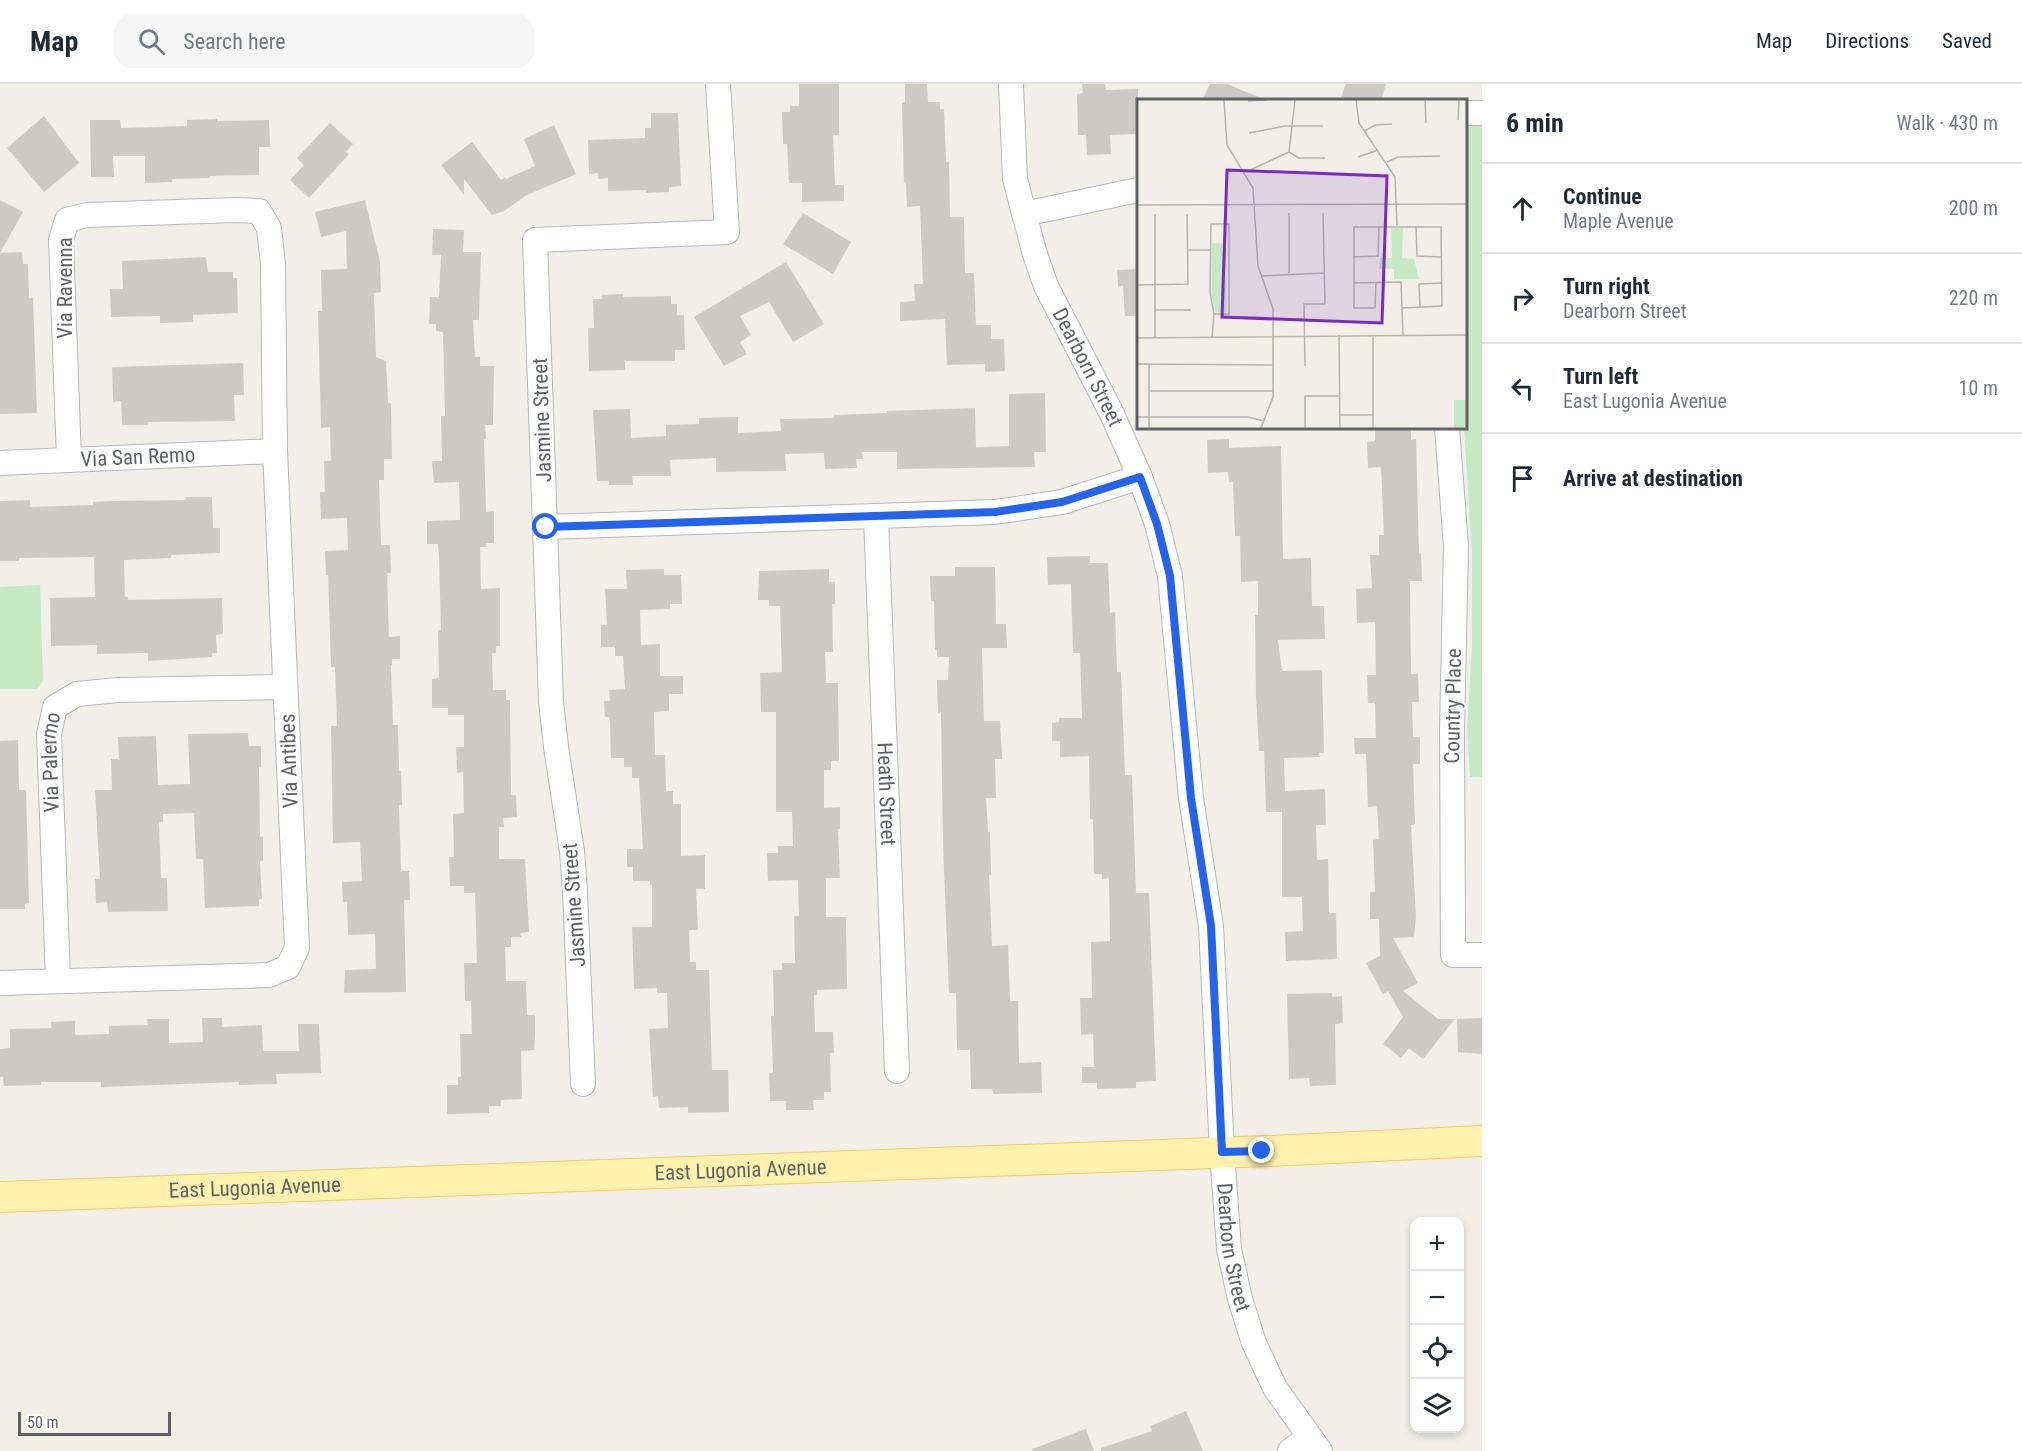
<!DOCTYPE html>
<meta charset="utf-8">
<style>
body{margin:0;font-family:"Roboto Condensed",sans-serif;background:#f6f6f7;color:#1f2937}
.controls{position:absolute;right:18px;bottom:18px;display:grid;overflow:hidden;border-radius:12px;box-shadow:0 3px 9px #0003}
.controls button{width:54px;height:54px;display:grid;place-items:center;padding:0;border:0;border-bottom:2px solid #e0e1e3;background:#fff;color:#1f2937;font:30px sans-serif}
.scale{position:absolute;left:18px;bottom:15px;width:153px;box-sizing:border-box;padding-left:6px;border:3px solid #5f6368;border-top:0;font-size:16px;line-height:21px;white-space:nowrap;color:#5f6368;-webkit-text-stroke:4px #fff;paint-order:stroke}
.stop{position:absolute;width:18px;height:18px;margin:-14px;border:4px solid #2563eb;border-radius:50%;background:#fff}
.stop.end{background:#2563eb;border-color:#fff;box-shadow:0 2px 6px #0008}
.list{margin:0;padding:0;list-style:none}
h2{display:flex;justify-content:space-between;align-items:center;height:78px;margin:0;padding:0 24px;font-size:26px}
h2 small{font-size:20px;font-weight:400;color:#747a83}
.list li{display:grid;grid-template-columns:39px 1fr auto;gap:18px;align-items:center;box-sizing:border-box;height:90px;padding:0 24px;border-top:2px solid #e0e1e3}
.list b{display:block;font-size:22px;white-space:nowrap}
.list p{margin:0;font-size:20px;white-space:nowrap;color:#747a83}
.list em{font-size:20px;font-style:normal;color:#747a83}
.icon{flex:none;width:33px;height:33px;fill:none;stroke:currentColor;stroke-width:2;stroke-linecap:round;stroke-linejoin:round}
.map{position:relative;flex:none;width:1482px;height:1367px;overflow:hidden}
header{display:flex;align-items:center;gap:36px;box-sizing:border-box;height:84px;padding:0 30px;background:#fff;border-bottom:2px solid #e0e1e3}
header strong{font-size:28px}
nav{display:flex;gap:33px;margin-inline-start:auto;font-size:21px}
.search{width:420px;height:54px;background:#f6f6f7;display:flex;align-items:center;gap:15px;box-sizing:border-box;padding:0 21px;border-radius:18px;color:#747a83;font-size:22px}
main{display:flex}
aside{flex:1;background:#fff}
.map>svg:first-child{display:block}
.green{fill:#c5e8c5}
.building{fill:#cccac5}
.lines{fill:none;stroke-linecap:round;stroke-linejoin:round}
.minor-casing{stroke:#b5b8bc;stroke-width:26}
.major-casing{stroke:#f2c960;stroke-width:32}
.minor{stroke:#fff;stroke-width:24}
.major{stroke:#fff2af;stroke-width:30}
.route{stroke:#2563eb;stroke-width:8}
.labels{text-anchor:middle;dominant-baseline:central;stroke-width:4.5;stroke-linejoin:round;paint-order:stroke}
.street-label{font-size:21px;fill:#5f6368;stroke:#fff}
.inset-road{fill:none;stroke:#b3b3b1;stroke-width:1.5}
.view{fill:#7b2cbf;fill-opacity:0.15;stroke:#7b2cbf;stroke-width:3}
.inset-edge{fill:none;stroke:#5f6368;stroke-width:3}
</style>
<header>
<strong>Map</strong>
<div class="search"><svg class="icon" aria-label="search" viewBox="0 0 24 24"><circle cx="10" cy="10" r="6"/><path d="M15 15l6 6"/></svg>Search here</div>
<nav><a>Map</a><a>Directions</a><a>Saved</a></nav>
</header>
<main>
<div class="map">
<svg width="1482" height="1367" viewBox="0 0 1482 1367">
<rect width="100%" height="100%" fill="#f1efe8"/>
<path class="green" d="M 1482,41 L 1482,693 L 1470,693 L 1467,646 L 1472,562 L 1472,470 L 1464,344 L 1466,344 L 1466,42 Z
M 40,501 L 43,597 L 37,605 L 0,605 L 0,503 Z"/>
<path class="building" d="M 799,0 L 839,0 L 839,51 L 833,51 L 835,101 L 844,101 L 844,117 L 802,118 L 802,99 L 789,99 L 787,60 L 783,60 L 782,28 L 790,28 L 790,22 L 799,22 Z
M 905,0 L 927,0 L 928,18 L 940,18 L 940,25 L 944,25 L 946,78 L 949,78 L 950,133 L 964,133 L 965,189 L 974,189 L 976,241 L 991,241 L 991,255 L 1004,255 L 1005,287 L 985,288 L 985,280 L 947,281 L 945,235 L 900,237 L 900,218 L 915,217 L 914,200 L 923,200 L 920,122 L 907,123 L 906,98 L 904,98 L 902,19 L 905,18 Z
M 1082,0 L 1105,0 L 1106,6 L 1138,5 L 1138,50 L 1110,51 L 1111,70 L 1087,71 L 1086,51 L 1078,51 L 1077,10 L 1083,9 Z
M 1210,0 L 1227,0 L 1266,16 L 1202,16 Z
M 1346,0 L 1386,0 L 1381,16 L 1340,16 Z
M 651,29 L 678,29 L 681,102 L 669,103 L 669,108 L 646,109 L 646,106 L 608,107 L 608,94 L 598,95 L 598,89 L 589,90 L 588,56 L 645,54 L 645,44 L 651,44 Z
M 44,32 L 79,79 L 44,108 L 7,64 Z
M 217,35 L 217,37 L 269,36 L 270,63 L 259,63 L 259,91 L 210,92 L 210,94 L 172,95 L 172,98 L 145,99 L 145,72 L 113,72 L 114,93 L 91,93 L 90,36 L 120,36 L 121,44 L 187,42 L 187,36 Z
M 330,39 L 353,60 L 346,68 L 349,70 L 309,114 L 290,96 L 304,81 L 297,74 Z
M 554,41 L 576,90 L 525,112 L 504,127 L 492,131 L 464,95 L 464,111 L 441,81 L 472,58 L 501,96 L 505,93 L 506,95 L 535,82 L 524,55 Z
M 0,116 L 23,128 L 0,169 L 22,168 L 23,180 L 28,180 L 29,214 L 33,214 L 37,329 L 0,330 Z
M 365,116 L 380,178 L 381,208 L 374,209 L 376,273 L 386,277 L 388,319 L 391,319 L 392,375 L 384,375 L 384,396 L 379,396 L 381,461 L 390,461 L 391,489 L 387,489 L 389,553 L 400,552 L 400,575 L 392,575 L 392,581 L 391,581 L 393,641 L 398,641 L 399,687 L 401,687 L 402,721 L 399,721 L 401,787 L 409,787 L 410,816 L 404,816 L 406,908 L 344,909 L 345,886 L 376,885 L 375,850 L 348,851 L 347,818 L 343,818 L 342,798 L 362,797 L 360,758 L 333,759 L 331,642 L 337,642 L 335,583 L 331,583 L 328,491 L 326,491 L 325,467 L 348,466 L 347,434 L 321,435 L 320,408 L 325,408 L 324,377 L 331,377 L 330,343 L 321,344 L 318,227 L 322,227 L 321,186 L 347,185 L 346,147 L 321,153 L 315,128 Z
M 803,129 L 851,158 L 833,190 L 783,160 Z
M 433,145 L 464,146 L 463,168 L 481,168 L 479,236 L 473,236 L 475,273 L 480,273 L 480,282 L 494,282 L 493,341 L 485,341 L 486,355 L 484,355 L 486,428 L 494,427 L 494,459 L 486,459 L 486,463 L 480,463 L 481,505 L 500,504 L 500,562 L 496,562 L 496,569 L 492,569 L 493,606 L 506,606 L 506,616 L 510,616 L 511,711 L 516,711 L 517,733 L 503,734 L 504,743 L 499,743 L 499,775 L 525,775 L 529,848 L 520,849 L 521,853 L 511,853 L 511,863 L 505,863 L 506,897 L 526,897 L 527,931 L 535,931 L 535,950 L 534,966 L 521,967 L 522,1015 L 501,1016 L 501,1022 L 489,1022 L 489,1029 L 447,1030 L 447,1001 L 458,1001 L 458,993 L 461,993 L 460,950 L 472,950 L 471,917 L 465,917 L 464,879 L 477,879 L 475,809 L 464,809 L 464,802 L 450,802 L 449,773 L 454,773 L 453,730 L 464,729 L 463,688 L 457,689 L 456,663 L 464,663 L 464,631 L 448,631 L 448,624 L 432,624 L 432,595 L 439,594 L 438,546 L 441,546 L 439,472 L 438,460 L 427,460 L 427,437 L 460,436 L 459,398 L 434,399 L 432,377 L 442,377 L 441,332 L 445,332 L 443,248 L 436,247 L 436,240 L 429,240 L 430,213 L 439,213 L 441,171 L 432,171 Z
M 206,173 L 208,188 L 233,188 L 233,194 L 237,194 L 238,229 L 193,231 L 193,238 L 160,239 L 160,232 L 111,233 L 110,205 L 123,205 L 122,177 Z
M 786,178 L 824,240 L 793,258 L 769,218 L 740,232 L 751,251 L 740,258 L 747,270 L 724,282 L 694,233 Z
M 1138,185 L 1138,232 L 1125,232 L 1123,202 L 1118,202 L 1117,186 Z
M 623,210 L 623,213 L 671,212 L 671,220 L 677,220 L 677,231 L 684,231 L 685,266 L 675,266 L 675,277 L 625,277 L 625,286 L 589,287 L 588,244 L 594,244 L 593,215 L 602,215 L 602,211 Z
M 243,279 L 244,311 L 234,311 L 235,337 L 148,338 L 148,341 L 122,341 L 121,317 L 113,318 L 112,283 Z
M 1045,309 L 1046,368 L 1034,368 L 1035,383 L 897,385 L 897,368 L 862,368 L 863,375 L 856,375 L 857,384 L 825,385 L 824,369 L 785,370 L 786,387 L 716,388 L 716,374 L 670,376 L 671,392 L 632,392 L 633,401 L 609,401 L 609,397 L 597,397 L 593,326 L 630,325 L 631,354 L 666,352 L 666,341 L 699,340 L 699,334 L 738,333 L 738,349 L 781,347 L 780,335 L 834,334 L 834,331 L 887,329 L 887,327 L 975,324 L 976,363 L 1009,362 L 1009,310 Z
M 1375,344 L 1411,344 L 1411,356 L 1416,355 L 1419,470 L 1421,469 L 1422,497 L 1410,497 L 1411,590 L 1418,590 L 1419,618 L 1412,618 L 1413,653 L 1420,653 L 1420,680 L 1413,680 L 1415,740 L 1411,741 L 1416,833 L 1414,853 L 1393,854 L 1418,899 L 1403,907 L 1438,935 L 1455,935 L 1423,975 L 1409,964 L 1401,974 L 1383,960 L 1403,933 L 1388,907 L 1383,910 L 1366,879 L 1380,872 L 1379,835 L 1370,835 L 1370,808 L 1375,808 L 1373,756 L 1379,755 L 1377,722 L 1368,723 L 1366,670 L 1355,670 L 1354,654 L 1376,654 L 1375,619 L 1368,619 L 1367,591 L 1376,591 L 1375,538 L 1357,539 L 1356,505 L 1372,504 L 1370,471 L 1379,471 L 1379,451 L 1384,451 L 1381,383 L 1368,384 L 1367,358 L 1375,357 Z
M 1229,355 L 1229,364 L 1281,362 L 1283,475 L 1311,474 L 1312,522 L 1324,522 L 1325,555 L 1278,556 L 1282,587 L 1322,586 L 1324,669 L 1319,669 L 1320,673 L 1284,674 L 1285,707 L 1325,705 L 1326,741 L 1316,741 L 1317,776 L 1328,775 L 1329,829 L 1336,829 L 1337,875 L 1286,877 L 1285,848 L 1303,847 L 1302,813 L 1282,813 L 1282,728 L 1266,728 L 1264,667 L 1259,667 L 1256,612 L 1255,531 L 1258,531 L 1258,497 L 1241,498 L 1240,452 L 1235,452 L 1233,398 L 1229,398 L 1228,388 L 1208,389 L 1207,356 Z
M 186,413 L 212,413 L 213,444 L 220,444 L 220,469 L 171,471 L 171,474 L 124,476 L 125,513 L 128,513 L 128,516 L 222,514 L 223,550 L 216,551 L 217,569 L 212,569 L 212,573 L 148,577 L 148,569 L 97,570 L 97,561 L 51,562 L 50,514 L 95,513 L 94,473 L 19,474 L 19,477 L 0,477 L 0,417 L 30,416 L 30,423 L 93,421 L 93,418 L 113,417 L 186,416 Z
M 1090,472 L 1090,479 L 1108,479 L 1110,529 L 1115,528 L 1117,588 L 1121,588 L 1125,691 L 1132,691 L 1136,809 L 1149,809 L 1156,997 L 1136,998 L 1136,1004 L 1097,1005 L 1097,999 L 1082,999 L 1082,983 L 1094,983 L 1093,950 L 1081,951 L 1080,914 L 1092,914 L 1091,858 L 1110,857 L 1109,794 L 1102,795 L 1102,790 L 1094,790 L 1093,735 L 1090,735 L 1089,672 L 1060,673 L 1060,657 L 1052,657 L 1052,639 L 1059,638 L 1059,634 L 1082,634 L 1080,569 L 1073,569 L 1071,500 L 1048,501 L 1047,473 Z
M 955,483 L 995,483 L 996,540 L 1006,540 L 1007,564 L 982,564 L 984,637 L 1000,637 L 1002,675 L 995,675 L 996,714 L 986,714 L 988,748 L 990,748 L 991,791 L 989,791 L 992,862 L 1008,861 L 1010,917 L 1018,917 L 1019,979 L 1041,978 L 1042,1009 L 993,1010 L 992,1005 L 971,1005 L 970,966 L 957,966 L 956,909 L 949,909 L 943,760 L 941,628 L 938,629 L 937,596 L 948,596 L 949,573 L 937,573 L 937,566 L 935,566 L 934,517 L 931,517 L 930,492 L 955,492 Z
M 664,485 L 664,491 L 681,491 L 682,520 L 670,520 L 670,525 L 640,526 L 641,561 L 660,560 L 660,592 L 683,592 L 683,610 L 669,610 L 669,627 L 654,628 L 655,671 L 665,671 L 666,707 L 673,707 L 673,720 L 681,720 L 681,772 L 705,771 L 705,805 L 696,805 L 698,846 L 689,846 L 690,878 L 696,878 L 696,886 L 709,886 L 712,986 L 728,986 L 729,1028 L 688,1029 L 688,1023 L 659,1024 L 658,1012 L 653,1013 L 649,945 L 668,944 L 667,909 L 657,909 L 657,904 L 634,905 L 632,843 L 652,843 L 652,801 L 650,801 L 650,797 L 633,797 L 633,783 L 627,783 L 627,765 L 643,765 L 639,694 L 632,694 L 632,683 L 624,683 L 624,674 L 611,674 L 610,639 L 609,633 L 605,633 L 604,617 L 610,617 L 609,606 L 625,605 L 623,572 L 615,572 L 615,563 L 601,563 L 601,541 L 607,541 L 605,505 L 627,505 L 626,486 Z
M 829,485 L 829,498 L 835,498 L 835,520 L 832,520 L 833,568 L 825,568 L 826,599 L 838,599 L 839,677 L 831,677 L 831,686 L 824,686 L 824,724 L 840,723 L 840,745 L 838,745 L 840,794 L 826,794 L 826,833 L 846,833 L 847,905 L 817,906 L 817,911 L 814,911 L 815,948 L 833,948 L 834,969 L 830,969 L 831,1008 L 824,1008 L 824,1016 L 813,1016 L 814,1026 L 786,1026 L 786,1017 L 770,1017 L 769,989 L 773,989 L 771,932 L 774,932 L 773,886 L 782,886 L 782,879 L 795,879 L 794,832 L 799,832 L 798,796 L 768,797 L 767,769 L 778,769 L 778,762 L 793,762 L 792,728 L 776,728 L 776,628 L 761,628 L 760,589 L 782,588 L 780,522 L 769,522 L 769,516 L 758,516 L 759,487 Z
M 248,649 L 249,662 L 261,662 L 261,683 L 259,683 L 260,753 L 263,752 L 263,777 L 260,777 L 262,815 L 259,815 L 259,822 L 205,824 L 203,775 L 196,775 L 194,729 L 163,730 L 163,738 L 159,738 L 161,794 L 167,794 L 168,827 L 108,828 L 107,818 L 96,819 L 95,795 L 100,795 L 95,706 L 112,706 L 111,675 L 119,675 L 118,653 L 156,652 L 158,701 L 190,700 L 188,650 Z
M 18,656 L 19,706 L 26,706 L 29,819 L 25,820 L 25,825 L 0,825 L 0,657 Z
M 1332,909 L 1332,913 L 1342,912 L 1343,939 L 1335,940 L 1336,1001 L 1310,1002 L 1309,994 L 1289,995 L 1287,910 Z
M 202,934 L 222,934 L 222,943 L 262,941 L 263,967 L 299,967 L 298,940 L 319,940 L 321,989 L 276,990 L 277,1000 L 239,1001 L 239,998 L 101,1003 L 101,998 L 41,998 L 41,1001 L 4,1002 L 3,993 L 0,993 L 0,965 L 10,964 L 10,945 L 52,944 L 51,938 L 75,937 L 75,951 L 109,950 L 109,942 L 148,941 L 147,935 L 169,935 L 169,959 L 203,958 Z
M 1482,934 L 1482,970 L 1458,968 L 1457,935 Z
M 1186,1327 L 1203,1367 L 1101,1367 L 1101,1364 L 1152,1347 L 1150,1342 Z
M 1086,1345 L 1094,1367 L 1032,1367 L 1032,1365 Z"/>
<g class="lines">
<g class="minor-casing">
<g id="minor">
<path id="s1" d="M 1011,0 L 1015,95 L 1034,167 L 1046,202 L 1112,330 L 1140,393 L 1157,440 L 1170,492 L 1191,714 L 1211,842 L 1222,1068 L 1229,1165 L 1240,1215 L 1254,1259 L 1275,1304 L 1320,1367"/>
<path d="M 1466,29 L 1482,29"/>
<path d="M 1024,130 L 1138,106"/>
<path d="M 1447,344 L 1456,462 L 1452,646 L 1453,871 L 1482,871"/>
<path id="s2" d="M 0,379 L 275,367"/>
<path id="s3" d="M 876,432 L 897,987"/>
<path d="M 546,443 L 995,428 L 1062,418 L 1140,393"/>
<path id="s4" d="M 58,896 L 49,650 L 55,623 L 77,610 L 118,606 L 285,603"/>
<path d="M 0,899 L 269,891 L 288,883 L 297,864 L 275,367 L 273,180 L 269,144 L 259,127 L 235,126 L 87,131 L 67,136 L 61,156 L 69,376"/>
<path d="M 583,1000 L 575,807 L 572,767 L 556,663 L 551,617 L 535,156 L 727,148 L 718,0"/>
<path d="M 1290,1367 L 1309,1353"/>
</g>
</g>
<g class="major-casing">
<g id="major">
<path id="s5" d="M 0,1113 L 1268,1067 L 1482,1057"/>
</g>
</g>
<use href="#minor" class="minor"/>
<use href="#major" class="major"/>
</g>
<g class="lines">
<path class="route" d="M 546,443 L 995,428 L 1062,418 L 1140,393 L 1157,440 L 1170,492 L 1191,714 L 1211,842 L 1222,1068 L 1262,1067"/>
</g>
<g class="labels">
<g class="street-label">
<text transform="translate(65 204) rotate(-90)">Via Ravenna</text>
<text stroke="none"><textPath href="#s1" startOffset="298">Dearborn Street</textPath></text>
<text transform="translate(542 336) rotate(-92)">Jasmine Street</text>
<text stroke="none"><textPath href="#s2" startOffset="138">Via San Remo</textPath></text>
<text transform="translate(1453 622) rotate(-89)">Country Place</text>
<text transform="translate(289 677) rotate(-92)">Via Antibes</text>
<text stroke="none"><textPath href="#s4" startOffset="218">Via Palermo</textPath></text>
<text stroke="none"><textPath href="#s3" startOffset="278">Heath Street</textPath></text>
<text transform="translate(574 821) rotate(-94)">Jasmine Street</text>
<text stroke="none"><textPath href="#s5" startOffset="741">East Lugonia Avenue</textPath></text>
<text stroke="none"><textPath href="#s5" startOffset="255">East Lugonia Avenue</textPath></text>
<text stroke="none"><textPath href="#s1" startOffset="1198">Dearborn Street</textPath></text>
</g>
</g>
<g transform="translate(1137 15)">
<rect width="330" height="330" fill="#f1efe8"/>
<path d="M 254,129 L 266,129 L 265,159 L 277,160 L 282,180 L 257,180 L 257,170 L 242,170 L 243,159 L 255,159 ZM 75,144 L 89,144 L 89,213 L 79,213 L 75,199 ZM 317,301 L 330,301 L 330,329 L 317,329 Z" fill="#c5e8c5"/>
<path class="inset-road" d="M 87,1 L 90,46 L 116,89 L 121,167 L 136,210 L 136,298 L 124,329M 219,1 L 222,24 L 258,78 L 260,127M 288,1 L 289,24M 111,2 L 129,1M 321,21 L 322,1M 228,32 L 238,26 L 255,25M 112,34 L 148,27 L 186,27M 152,53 L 162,59 L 188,59M 221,58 L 241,51M 250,63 L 261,58 L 303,57M 109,73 L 152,53 L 158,1M 0,106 L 330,105M 152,114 L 152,174M 18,115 L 18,239M 74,125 L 92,125 L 92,215 L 77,215 L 73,194 ZM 279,127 L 280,157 L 305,158M 50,151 L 74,151M 216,158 L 241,157 L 242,127M 124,177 L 188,174M 239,183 L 238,209 L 217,209 L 217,128 L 304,128 L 305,207 L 265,209M 217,184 L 264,183 L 266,236M 0,186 L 51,185 L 50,115M 283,209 L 282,185 L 305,184M 18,211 L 54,211M 202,236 L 203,329M 236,236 L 236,329M 0,239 L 330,236M 75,239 L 77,215M 0,265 L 136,266M 12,265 L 12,329M 168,267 L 167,205 L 188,205 L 186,114M 12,292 L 136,292M 202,316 L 236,316M 0,318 L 111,318 L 127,322M 168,329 L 168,297 L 202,297"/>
<path class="view" d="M 90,71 L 250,77 L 245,224 L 85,218 Z"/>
<rect width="330" height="330" class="inset-edge"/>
</g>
</svg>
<div class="controls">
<button>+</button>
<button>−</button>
<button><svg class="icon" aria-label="locate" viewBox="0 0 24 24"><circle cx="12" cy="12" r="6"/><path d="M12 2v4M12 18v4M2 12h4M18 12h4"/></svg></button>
<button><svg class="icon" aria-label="layers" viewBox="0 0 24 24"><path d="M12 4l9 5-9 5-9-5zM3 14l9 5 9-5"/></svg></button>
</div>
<div class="scale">50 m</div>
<div class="stop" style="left:546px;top:443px"></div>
<div class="stop end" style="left:1262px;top:1067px"></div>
</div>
<aside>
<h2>6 min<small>Walk · 430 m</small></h2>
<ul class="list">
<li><svg class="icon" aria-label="ahead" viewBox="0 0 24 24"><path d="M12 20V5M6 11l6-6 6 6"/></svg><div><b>Continue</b><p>Maple Avenue</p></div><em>200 m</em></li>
<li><svg class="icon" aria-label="right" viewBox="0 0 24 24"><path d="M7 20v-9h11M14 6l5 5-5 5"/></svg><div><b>Turn right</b><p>Dearborn Street</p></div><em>220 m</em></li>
<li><svg class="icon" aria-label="left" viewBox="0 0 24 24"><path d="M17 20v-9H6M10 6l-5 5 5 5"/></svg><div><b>Turn left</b><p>East Lugonia Avenue</p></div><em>10 m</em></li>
<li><svg class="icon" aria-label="arrive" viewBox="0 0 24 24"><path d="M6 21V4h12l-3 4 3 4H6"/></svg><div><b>Arrive at destination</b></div></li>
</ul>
</aside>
</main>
